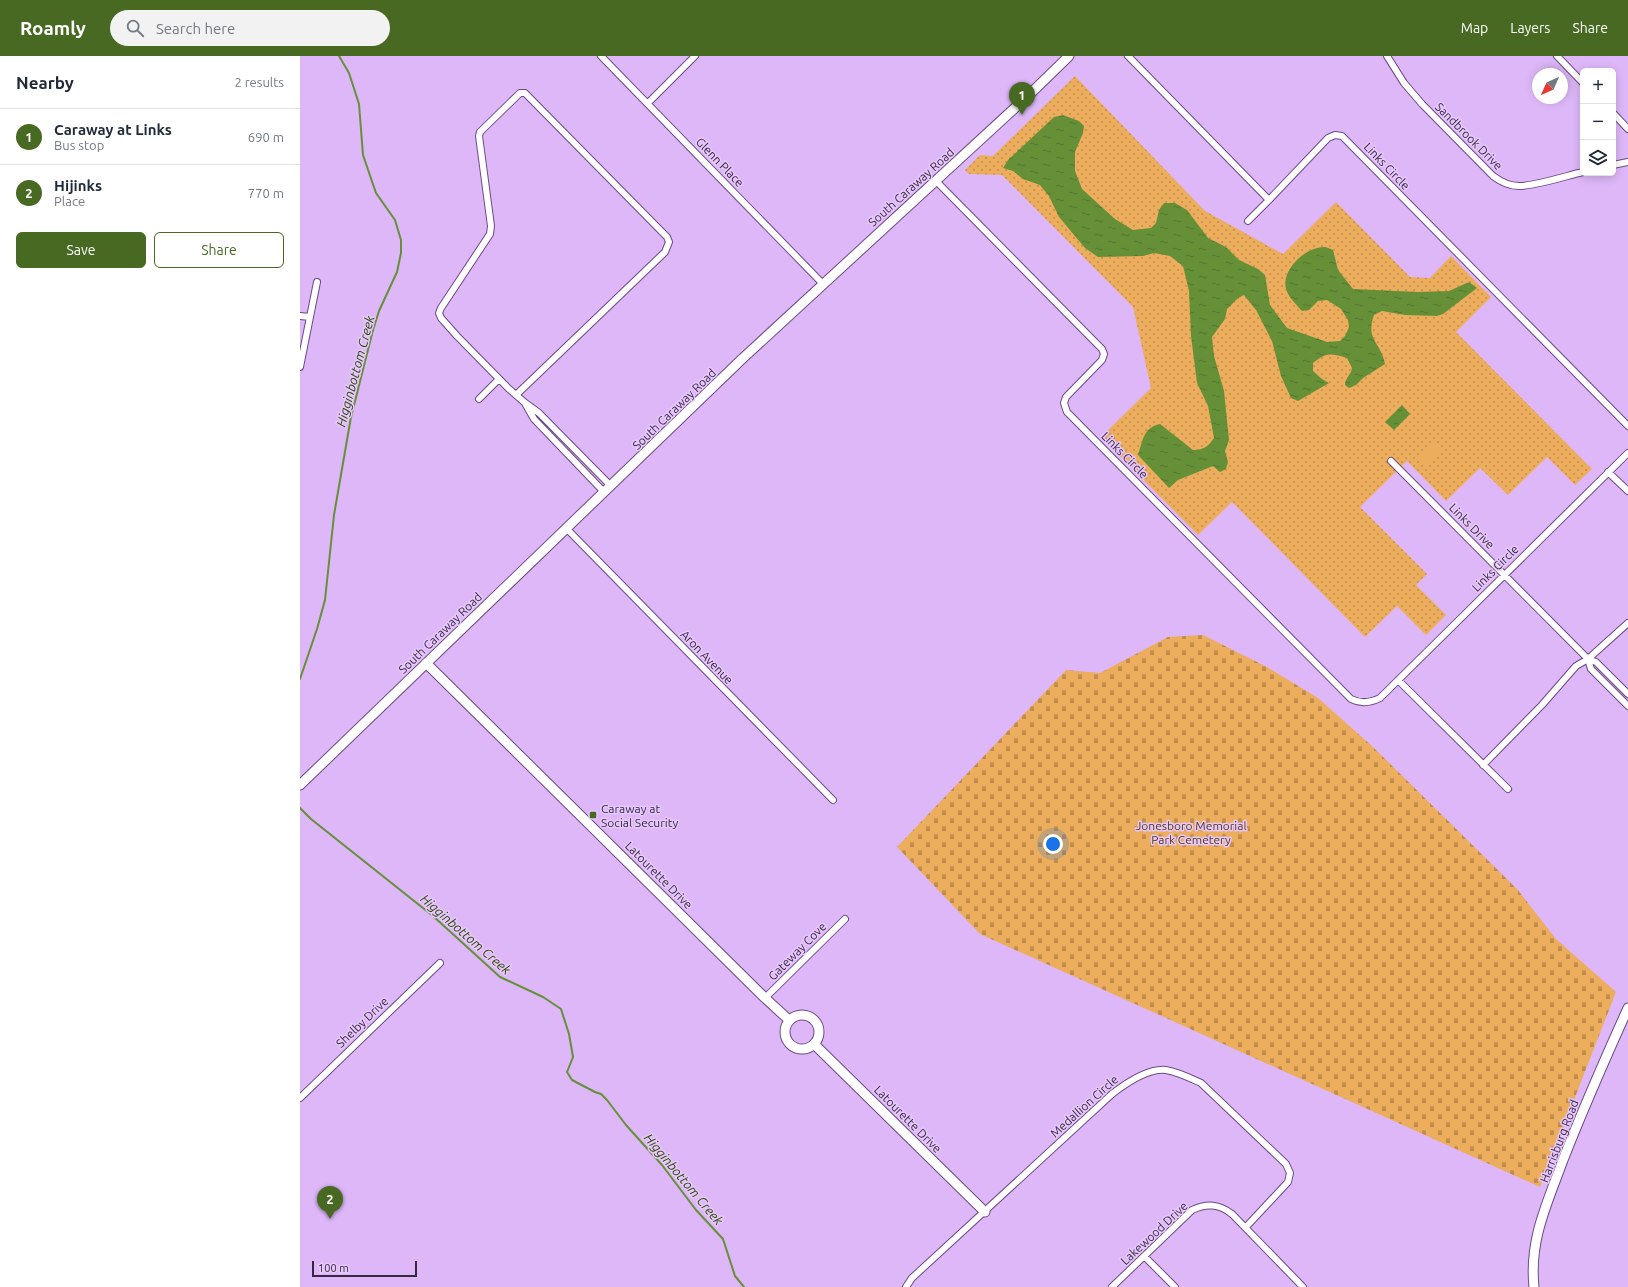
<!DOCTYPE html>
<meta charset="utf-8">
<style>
body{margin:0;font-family:Ubuntu,sans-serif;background:#f2f2f3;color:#1f2937}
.controls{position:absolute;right:12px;top:12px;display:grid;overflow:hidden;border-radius:6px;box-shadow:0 2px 10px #0003}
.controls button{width:36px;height:36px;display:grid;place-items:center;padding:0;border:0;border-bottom:1px solid #e0e1e3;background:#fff;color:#1f2937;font:20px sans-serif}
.compass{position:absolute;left:1232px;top:12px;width:36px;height:36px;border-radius:50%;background:#fff;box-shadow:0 2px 10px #0003;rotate:225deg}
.scale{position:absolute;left:12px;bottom:10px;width:105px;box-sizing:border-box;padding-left:4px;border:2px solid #372841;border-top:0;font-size:11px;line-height:14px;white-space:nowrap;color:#372841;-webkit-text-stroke:3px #e7c8fc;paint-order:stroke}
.you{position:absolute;left:753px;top:788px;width:14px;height:14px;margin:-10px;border:3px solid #fff;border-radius:50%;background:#1a73e8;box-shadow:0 0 0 6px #1a73e833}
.badge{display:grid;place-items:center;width:26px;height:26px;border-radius:50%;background:#476921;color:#fff;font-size:13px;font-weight:700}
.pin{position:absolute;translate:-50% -33px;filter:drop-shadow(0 1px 2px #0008)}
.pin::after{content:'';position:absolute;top:21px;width:14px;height:12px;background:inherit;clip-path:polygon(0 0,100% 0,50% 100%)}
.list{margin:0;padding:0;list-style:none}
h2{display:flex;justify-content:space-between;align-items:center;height:52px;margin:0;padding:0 16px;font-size:17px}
h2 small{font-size:13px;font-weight:400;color:#747a83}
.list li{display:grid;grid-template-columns:26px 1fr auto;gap:12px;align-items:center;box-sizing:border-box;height:56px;padding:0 16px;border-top:1px solid #e0e1e3}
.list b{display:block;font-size:15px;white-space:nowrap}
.list p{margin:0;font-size:13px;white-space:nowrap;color:#747a83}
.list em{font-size:13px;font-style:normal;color:#747a83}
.actions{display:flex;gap:8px;padding:12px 16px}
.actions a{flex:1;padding:9px 0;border:1px solid #476921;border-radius:6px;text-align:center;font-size:14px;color:#476921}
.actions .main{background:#476921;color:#fff}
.icon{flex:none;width:22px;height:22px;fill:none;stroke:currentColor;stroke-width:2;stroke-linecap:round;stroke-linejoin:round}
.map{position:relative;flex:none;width:1328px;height:1231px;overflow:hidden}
header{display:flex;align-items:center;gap:24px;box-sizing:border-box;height:56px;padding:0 20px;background:#476921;color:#fff}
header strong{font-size:19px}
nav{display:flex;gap:22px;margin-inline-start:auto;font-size:14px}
.search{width:280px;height:36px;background:#f2f2f3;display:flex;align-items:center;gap:10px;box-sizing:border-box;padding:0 14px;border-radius:22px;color:#747a83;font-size:15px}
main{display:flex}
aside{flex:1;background:#fff}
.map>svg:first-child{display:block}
.grass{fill:url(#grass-dots)}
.cemetery{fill:url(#cemetery-stones)}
.green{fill:#ecad5c}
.water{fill:url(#water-ripples)}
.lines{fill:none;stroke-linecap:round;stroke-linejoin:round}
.stream{stroke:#659038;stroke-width:2}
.street-casing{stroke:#6d4a83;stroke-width:8}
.secondary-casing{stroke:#6d4a83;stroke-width:11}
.street{stroke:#fff;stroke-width:6}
.secondary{stroke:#fff;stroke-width:9}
.poi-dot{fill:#476921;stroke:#e7c8fc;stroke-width:1.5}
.labels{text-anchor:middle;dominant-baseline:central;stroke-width:3;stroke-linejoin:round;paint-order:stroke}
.street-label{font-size:12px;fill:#372841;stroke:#e7c8fc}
.poi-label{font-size:12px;fill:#372841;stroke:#e7c8fc;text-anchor:start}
.park-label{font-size:12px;fill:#533814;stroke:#e7c8fc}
.water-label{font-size:13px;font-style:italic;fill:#2b4705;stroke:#e7c8fc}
</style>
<header>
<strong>Roamly</strong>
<div class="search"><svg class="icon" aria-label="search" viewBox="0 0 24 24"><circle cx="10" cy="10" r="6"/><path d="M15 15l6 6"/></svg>Search here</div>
<nav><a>Map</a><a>Layers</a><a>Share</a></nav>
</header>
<main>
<aside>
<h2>Nearby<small>2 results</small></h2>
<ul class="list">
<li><span class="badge">1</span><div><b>Caraway at Links</b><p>Bus stop</p></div><em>690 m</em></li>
<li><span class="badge">2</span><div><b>Hijinks</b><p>Place</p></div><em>770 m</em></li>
</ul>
<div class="actions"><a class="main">Save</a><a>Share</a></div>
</aside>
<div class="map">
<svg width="1328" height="1231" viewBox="0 0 1328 1231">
<defs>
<pattern id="grass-dots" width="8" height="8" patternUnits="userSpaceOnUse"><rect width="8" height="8" fill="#ecad5c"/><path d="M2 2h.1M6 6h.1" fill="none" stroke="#c08d4e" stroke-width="1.8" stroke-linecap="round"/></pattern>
<pattern id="cemetery-stones" width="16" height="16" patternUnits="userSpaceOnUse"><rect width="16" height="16" fill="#ecad5c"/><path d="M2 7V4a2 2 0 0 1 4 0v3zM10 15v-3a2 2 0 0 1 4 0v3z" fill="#c08d4e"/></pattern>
<pattern id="water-ripples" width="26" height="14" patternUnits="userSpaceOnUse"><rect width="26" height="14" fill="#659038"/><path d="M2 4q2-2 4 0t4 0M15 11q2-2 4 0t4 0" fill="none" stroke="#547631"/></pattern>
</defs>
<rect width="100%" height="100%" fill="#deb7f8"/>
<path class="grass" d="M 775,20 L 905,155 L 983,198 L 1036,146 L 1110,221 L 1130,222 L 1151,200 L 1191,241 L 1156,276 L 1292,413 L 1275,429 L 1247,401 L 1208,439 L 1180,412 L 1146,445 L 1107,405 L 1060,451 L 1127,518 L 1116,529 L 1146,559 L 1126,579 L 1097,550 L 1065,581 L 932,446 L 898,479 L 801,381 L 851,332 L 833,251 L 702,119 L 669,118 L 665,114 L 680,99 L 693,100 Z"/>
<path class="cemetery" d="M 903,579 L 967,611 L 1018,642 L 1073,691 L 1217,833 L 1256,883 L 1316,936 L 1240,1131 L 680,878 L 597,791 L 766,614 L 800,617 L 868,581 Z"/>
<path class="green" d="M 1136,386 L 1144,394 L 1127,411 L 1119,403 Z"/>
<path class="water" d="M 763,59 L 779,65 L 784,70 L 783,77 L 775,96 L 775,115 L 782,133 L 815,163 L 833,174 L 851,172 L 856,167 L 859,154 L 864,147 L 875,147 L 887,154 L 908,182 L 926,191 L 939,204 L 958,213 L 965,219 L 970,249 L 987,272 L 1027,286 L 1040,285 L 1045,280 L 1049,271 L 1048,264 L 1041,253 L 1027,244 L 1018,245 L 1009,254 L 1002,255 C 997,249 988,241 986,233 C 981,213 1006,191 1024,191 C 1027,191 1030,193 1033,194 L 1038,214 L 1053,233 L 1118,236 L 1149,235 L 1169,226 L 1177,232 L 1143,258 L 1137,260 L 1105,259 L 1082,255 L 1074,259 C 1065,284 1081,286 1085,308 L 1063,322 L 1056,329 L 1049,332 L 1045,329 C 1045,322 1051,319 1052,312 L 1047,302 C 1031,297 1026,296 1013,307 L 1013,315 L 1022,323 L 1029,327 L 998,345 L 991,342 L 981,320 L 972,285 L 956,254 L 944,239 L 938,242 L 927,253 L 925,263 L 912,281 L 914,300 L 924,335 L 929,384 L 925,395 L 928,406 L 926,413 L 920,416 L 913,410 L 878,424 L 869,432 L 838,399 C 843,384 843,372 860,368 L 893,394 C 903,394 908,391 914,382 L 908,350 L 897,327 L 891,280 L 889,235 L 883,210 L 870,200 L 854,197 L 843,200 L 798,201 L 785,192 L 759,161 L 749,140 L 740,129 L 723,123 L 713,115 L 703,112 L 708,104 L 754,61 Z
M 1102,349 L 1110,358 L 1094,374 L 1085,366 Z"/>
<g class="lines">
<path class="stream" d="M 0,623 L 17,573 L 25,544 L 34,459 L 51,361 L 73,274 L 79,255 L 97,216 L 101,197 L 101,184 L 95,164 L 76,137 L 63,99 L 59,48 L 49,17 L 39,0
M 0,752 L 11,763 L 133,860 L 200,921 L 243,941 L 261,953 L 269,978 L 273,1001 L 267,1016 L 272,1024 L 295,1036 L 301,1038 L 307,1044 L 326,1069 L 362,1109 L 396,1154 L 423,1183 L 435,1220 L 444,1231"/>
<g class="street-casing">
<path id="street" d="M 301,0 L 523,228
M 828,0 L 969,144 L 1028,82 L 1035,79 L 1042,80 L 1328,370
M 1087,0 L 1104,27 L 1122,48 L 1193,120 C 1201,126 1209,130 1219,130 C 1235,130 1266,120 1283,116
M 1257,0 L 1283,27
M 348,47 L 395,0
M 1313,57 L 1328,73
M 1313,109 L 1328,106
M 636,125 L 802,293 L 804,298 L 802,304 L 766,341 L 764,347 L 767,356 L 1051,643 C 1061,648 1070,647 1080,642 L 1328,397
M 948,165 L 969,144
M 0,260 L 10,261
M 0,311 L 17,226
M 216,339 L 365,196 L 369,186 L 367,181 L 225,37 L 220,37 L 180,76 L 179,80 L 191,170 L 190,178 L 141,252 L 139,257 L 141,262 L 157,280 L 208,332 L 224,346 L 239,357 L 311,430
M 179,343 L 199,323
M 226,349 L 234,363 L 304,436
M 1091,405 L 1288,603 L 1296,606 L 1328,638
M 1308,416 L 1328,435
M 266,472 L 533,744
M 1288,603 L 1291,613 L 1328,650
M 1098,624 L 1208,733
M 1183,709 L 1242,649 L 1276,610 L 1288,603 L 1328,567
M 465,942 L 545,863
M 0,1042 L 140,907
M 844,1200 L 875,1231
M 606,1231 L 612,1222 L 812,1038 C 825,1028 848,1012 866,1014 C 878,1016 890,1022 901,1027 L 986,1108 L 990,1117 L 988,1126 L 946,1171
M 812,1231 L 892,1154 C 907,1147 919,1148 932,1158 L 1003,1231"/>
</g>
<g class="secondary-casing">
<path id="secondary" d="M 126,607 L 465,942 L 489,964
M 0,729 L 442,303 L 730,38 L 769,0
M485 976a17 17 0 1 1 34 0a17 17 0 1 1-34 0Z
M 514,988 L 685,1156
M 1234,1231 C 1229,1184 1247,1148 1263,1104 C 1283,1053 1305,1003 1328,952"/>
</g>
<use href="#street" class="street"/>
<use href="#secondary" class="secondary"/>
</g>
<rect class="poi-dot" x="289" y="755" width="8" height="8" rx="2"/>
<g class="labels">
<g class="street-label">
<text transform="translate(1169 80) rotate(45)">Sandbrook Drive</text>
<text transform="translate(420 106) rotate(46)">Glenn Place</text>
<text transform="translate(1087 110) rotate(46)">Links Circle</text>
<text transform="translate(611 131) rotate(-42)">South Caraway Road</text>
<text transform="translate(374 353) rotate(-44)">South Caraway Road</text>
<text transform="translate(825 399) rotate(45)">Links Circle</text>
<text transform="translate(1172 470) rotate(45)">Links Drive</text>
<text transform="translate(1195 512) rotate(-45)">Links Circle</text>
<text transform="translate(140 577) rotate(-44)">South Caraway Road</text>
<text transform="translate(407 601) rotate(46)">Aron Avenue</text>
<text transform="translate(359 819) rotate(45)">Latourette Drive</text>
<text transform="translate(497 895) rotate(-45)">Gateway Cove</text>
<text transform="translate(62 966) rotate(-44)">Shelby Drive</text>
<text transform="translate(784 1050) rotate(-42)">Medallion Circle</text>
<text transform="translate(608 1063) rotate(45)">Latourette Drive</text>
<text transform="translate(1259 1085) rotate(-69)">Harrisburg Road</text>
<text transform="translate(854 1177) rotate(-43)">Lakewood Drive</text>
</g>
<g class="poi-label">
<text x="301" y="752">Caraway at<tspan x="301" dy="14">Social Security</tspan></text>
</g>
<g class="park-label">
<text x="891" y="769">Jonesboro Memorial<tspan x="891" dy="14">Park Cemetery</tspan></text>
</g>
<g class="water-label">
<text transform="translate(55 315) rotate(-75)">Higginbottom Creek</text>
<text transform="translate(166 878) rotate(41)">Higginbottom Creek</text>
<text transform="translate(384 1123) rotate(50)">Higginbottom Creek</text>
</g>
</g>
</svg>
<div class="controls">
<button>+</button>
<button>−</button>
<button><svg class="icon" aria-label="layers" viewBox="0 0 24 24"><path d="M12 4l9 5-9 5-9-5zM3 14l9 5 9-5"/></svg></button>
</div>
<svg class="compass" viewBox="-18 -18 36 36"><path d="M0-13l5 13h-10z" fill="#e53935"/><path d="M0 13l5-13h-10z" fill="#747a83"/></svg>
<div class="scale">100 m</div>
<div class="you"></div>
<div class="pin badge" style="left:722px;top:59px">1</div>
<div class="pin badge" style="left:30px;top:1163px">2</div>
</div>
</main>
